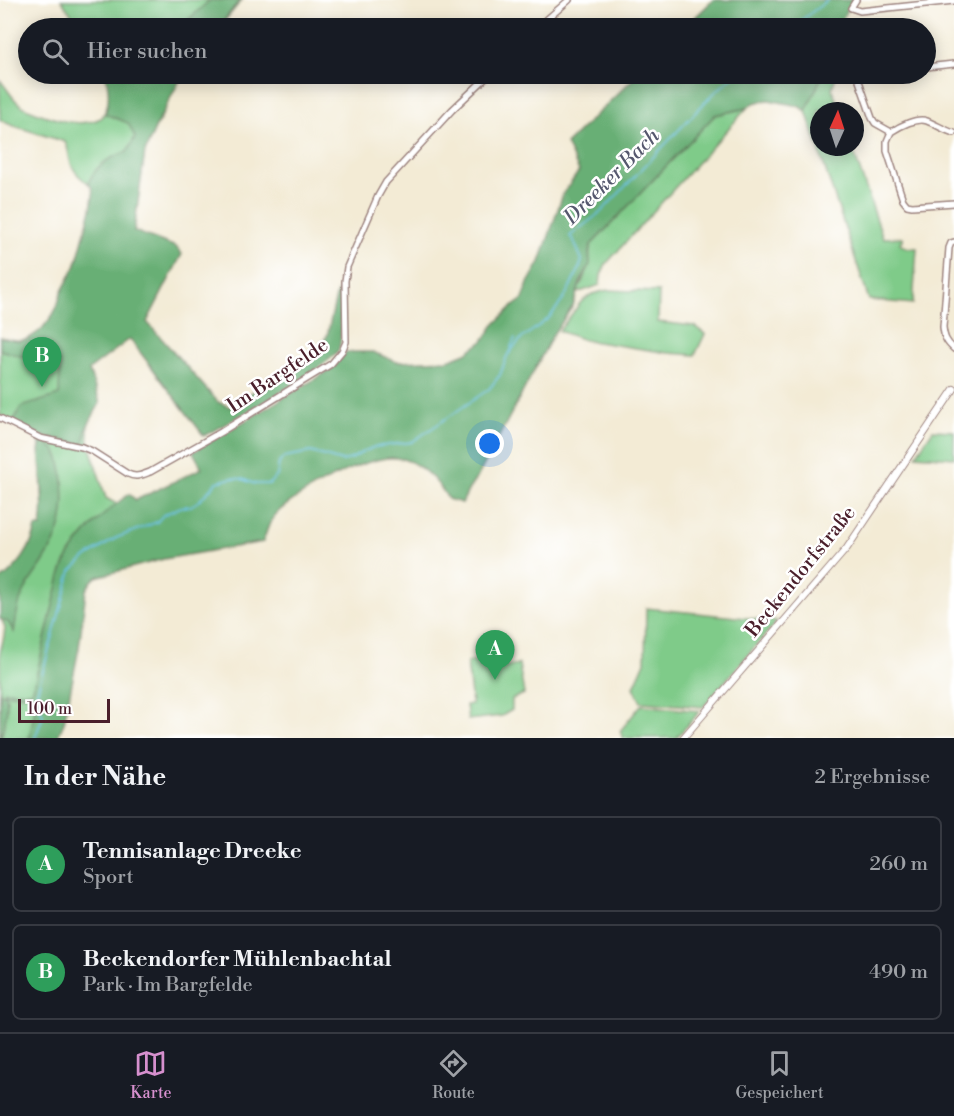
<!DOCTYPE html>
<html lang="de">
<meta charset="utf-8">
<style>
body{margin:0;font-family:"Libre Bodoni",serif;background:#242831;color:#f1f3f6}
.compass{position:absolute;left:810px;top:102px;width:54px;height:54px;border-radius:50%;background:#171b24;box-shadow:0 3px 15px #0003;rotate:3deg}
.scale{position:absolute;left:18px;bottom:15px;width:92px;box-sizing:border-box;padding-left:6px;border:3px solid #4a1f2b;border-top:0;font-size:16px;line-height:21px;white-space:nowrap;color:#4a1f2b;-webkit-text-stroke:4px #fff;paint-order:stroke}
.you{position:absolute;left:490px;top:444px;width:21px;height:21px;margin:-15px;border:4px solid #fff;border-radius:50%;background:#1a73e8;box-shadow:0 0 0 9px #1a73e833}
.badge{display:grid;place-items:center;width:39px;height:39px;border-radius:50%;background:#d690ce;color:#fff;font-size:20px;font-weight:700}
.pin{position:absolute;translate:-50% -50px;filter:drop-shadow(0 2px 3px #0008)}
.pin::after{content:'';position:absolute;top:32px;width:21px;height:18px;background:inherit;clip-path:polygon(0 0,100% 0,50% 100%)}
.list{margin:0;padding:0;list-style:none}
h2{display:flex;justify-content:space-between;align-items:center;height:78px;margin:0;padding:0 24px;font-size:26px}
h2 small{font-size:20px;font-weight:400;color:#9ea1a6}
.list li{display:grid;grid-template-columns:39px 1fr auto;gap:18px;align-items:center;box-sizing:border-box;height:96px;margin:0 12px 12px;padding:0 12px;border:2px solid #363941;border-radius:9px}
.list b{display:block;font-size:22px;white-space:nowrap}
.list p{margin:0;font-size:20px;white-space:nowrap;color:#9ea1a6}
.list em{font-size:20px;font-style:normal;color:#9ea1a6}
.icon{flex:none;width:33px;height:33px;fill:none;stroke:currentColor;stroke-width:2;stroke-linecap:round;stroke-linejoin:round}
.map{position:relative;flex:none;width:954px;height:738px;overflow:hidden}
.search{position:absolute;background:#171b24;box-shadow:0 3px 15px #0003;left:18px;right:18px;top:18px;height:66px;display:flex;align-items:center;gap:15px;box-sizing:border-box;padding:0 21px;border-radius:33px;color:#9ea1a6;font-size:22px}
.sheet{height:294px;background:#171b24}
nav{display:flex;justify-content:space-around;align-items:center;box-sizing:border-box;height:84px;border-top:2px solid #363941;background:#171b24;font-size:16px;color:#9ea1a6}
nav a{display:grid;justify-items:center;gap:3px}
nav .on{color:#d690ce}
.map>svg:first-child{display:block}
.green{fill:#7fcb89;stroke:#64755a;stroke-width:1.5}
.forest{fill:#67af75;stroke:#586750;stroke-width:1.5}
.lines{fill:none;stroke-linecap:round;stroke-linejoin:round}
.stream{stroke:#6cc3e9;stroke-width:1.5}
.minor-casing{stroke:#9e8580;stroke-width:8}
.tertiary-casing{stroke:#9e8580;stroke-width:8}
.minor{stroke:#fff;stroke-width:5}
.tertiary{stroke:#fff;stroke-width:6}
.labels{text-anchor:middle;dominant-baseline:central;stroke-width:5;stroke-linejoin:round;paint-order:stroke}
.street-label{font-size:20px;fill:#4a1f2b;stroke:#fff}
.water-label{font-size:21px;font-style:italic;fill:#56586e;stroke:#fff}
</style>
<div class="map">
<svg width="954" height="738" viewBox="0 0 954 738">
<rect width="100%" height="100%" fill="#fff"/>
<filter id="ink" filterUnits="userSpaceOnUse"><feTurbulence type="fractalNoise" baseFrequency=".0167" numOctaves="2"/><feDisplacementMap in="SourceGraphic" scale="12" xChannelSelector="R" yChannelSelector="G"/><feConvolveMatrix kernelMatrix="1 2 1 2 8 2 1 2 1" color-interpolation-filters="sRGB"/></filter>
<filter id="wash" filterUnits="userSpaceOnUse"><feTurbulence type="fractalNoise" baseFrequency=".008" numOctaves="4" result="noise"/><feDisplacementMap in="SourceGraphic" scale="24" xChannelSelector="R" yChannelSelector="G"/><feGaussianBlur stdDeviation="1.35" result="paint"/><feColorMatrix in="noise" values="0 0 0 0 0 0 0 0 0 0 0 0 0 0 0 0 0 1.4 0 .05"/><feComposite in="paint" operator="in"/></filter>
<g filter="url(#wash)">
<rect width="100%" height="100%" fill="#f3ebd5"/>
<path class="green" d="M 61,0 L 242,0 L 219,28 L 81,28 Z
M 107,74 L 183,74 C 172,89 167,105 159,122 C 155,129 150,136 146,143 L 87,360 L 87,417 L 89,444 L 106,498 L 113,502 L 124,504 L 86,575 L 57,738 L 0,738 L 0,653 L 4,636 L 5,627 L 0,616 L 26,561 L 42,524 L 43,512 L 39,431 L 14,419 L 13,422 L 0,415 L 0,338 C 10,340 23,342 33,338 C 60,325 80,254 87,226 C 90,216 95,204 94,194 C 94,191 93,188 92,185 C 80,179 71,170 69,156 C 68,151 68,147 65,142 L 11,125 L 0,120 L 0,80 C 7,88 12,99 21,105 C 26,109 32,110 38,113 C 58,120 81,128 101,118 C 112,103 110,92 107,74 Z
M 823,74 L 841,75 L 836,76 L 832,88 L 840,111 L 819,111 L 819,147 L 852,147 L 883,238 L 903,237 L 903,240 L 900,242 L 901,245 L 909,248 L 917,248 L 913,304 L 869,300 L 806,111 Z
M 747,108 L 606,264 L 601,275 L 600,285 L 577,293 C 580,284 588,273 589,265 C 591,258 588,253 591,245 L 715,115 Z
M 608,290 L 659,292 L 658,322 L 694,326 L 705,334 L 695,355 L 668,353 L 584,340 L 559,331 L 581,302 L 592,294 Z
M 933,430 L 954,431 L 954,458 L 916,455 Z
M 646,608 L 777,621 L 703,707 L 641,702 L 634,687 L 645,662 Z
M 490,659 L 502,667 L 519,664 L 524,694 L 512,699 L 512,710 L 502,716 L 468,720 L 466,705 L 472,704 L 467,662 Z
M 641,705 L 700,711 L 676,738 L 623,738 L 620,731 Z"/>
<path class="forest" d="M 210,0 L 240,0 L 218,28 L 179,28 Z
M 713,0 L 853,0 L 837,28 L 684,28 Z
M 105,74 L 183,74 L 158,122 L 145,152 L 134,231 L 176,247 L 182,254 L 147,322 L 218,402 L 230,407 L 318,348 L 327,336 L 337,292 L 342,294 C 341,308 343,336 339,349 C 331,367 227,423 204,436 L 130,339 L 89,370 L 100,403 L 86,429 L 84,445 L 40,435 L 13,422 L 21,407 L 59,395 L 60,362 L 30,359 L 0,350 L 0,337 L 19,341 L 28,339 L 41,330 L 52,316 L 57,307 L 61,293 L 76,265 L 91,209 L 93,195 L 92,188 L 88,183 C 97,164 108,158 127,152 L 135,137 L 128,123 L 105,114 C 110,99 109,88 105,74 Z
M 638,74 L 823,74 L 806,111 L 798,106 L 769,100 L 761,101 L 754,103 L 747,108 L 715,115 L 591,245 L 589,252 L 590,264 L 580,283 L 573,306 L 554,333 L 478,476 L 469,489 L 462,503 L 448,499 C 439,482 417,459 396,458 C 368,455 297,493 277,513 C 269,521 267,531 263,542 L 164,559 L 96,577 L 91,582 L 86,590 L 79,648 L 64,723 L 57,738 L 29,738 L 35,709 L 31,695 L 6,694 C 9,709 5,723 1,738 L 0,738 L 0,693 L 5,694 L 5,691 L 30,692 L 33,689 L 60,576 C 62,571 64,564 67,559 C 81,534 107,510 129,494 L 136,500 L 202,468 L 193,452 L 332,369 L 346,352 L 373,352 L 397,362 L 448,360 L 466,353 L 483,341 L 493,326 L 512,307 L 523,299 L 528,283 L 540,262 L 563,194 L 579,171 L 566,144 Z
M 44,443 C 57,447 60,459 62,472 C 67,510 63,532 42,564 C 35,574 27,584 22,596 C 17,606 16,620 14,632 L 8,622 L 0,619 L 0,580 C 18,568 32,548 36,527 L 41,527 C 45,502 41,475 39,450 L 41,444 Z"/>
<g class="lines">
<path class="stream" d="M 791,28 L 828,0
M 513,348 L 511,347 L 515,338
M 35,738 L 43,716 L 36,696 L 71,571 L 85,558 L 116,538 L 157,522 L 163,515 L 181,507 L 191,506 L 200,500 L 217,482 L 232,478 L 242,479 L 255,484 L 269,484 L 277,476 L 279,463 L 284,457 L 311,452 L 342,461 L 351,459 L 363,452 L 374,447 L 412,442 L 489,389 L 500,375 L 507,356 L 513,348 L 521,339 L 548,319 L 563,300 L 579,270 L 582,260 L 574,241 L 570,236 L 601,212 L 712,95 L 736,74"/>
</g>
</g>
<g filter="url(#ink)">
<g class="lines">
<g class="minor-casing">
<path id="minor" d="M 856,0 L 851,8 L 860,11 L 954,1
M 537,28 L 569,0
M 926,67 L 954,64
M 866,74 L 860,76 L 859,81 L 872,118 L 875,123 L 891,132
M 954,133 C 944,130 937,125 927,121 C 917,117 900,126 891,132 L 887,141 L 887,151 L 903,200 L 907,205 L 912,206 L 954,203
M 954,242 L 951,243 L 949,248 L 943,327 C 944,337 946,342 954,349
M 0,418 L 40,438 L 82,447 L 92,451 L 128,474 C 136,478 142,475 150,472 L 221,432 L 331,364 L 342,351 L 346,342 L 345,281 L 347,267 L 378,196 L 386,182 L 452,110 L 490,74"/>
</g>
<g class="tertiary-casing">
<path id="tertiary" d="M 683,738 L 847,548 L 954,389"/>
</g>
<use href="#minor" class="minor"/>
<use href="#tertiary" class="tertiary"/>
</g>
</g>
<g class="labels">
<g class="street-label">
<text transform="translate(278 376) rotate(-34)">Im Bargfelde</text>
<text transform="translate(801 572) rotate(-51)">Beckendorfstraße</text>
</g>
<g class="water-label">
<text transform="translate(612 177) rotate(-45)">Dreeker Bach</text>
</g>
</g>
</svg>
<svg class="compass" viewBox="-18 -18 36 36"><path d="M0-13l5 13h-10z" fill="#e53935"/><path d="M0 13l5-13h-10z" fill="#9ea1a6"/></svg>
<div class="scale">100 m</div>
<div class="you"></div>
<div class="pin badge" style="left:495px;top:680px;background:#2e9e5b">A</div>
<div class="pin badge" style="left:42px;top:387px;background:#2e9e5b">B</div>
<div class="search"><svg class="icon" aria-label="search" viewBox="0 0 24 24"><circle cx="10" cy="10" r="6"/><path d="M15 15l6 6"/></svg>Hier suchen</div>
</div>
<section class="sheet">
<h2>In der Nähe<small>2 Ergebnisse</small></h2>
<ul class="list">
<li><span class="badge" style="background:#2e9e5b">A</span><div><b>Tennisanlage Dreeke</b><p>Sport</p></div><em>260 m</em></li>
<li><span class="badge" style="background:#2e9e5b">B</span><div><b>Beckendorfer Mühlenbachtal</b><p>Park · Im Bargfelde</p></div><em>490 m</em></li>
</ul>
</section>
<nav>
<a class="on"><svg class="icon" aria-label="map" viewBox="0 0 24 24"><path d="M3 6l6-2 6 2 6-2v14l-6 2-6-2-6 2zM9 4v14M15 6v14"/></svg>Karte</a>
<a><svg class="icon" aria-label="directions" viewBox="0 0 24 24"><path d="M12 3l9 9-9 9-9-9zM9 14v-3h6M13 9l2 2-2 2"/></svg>Route</a>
<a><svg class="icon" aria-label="saved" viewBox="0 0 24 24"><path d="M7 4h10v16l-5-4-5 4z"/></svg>Gespeichert</a>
</nav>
